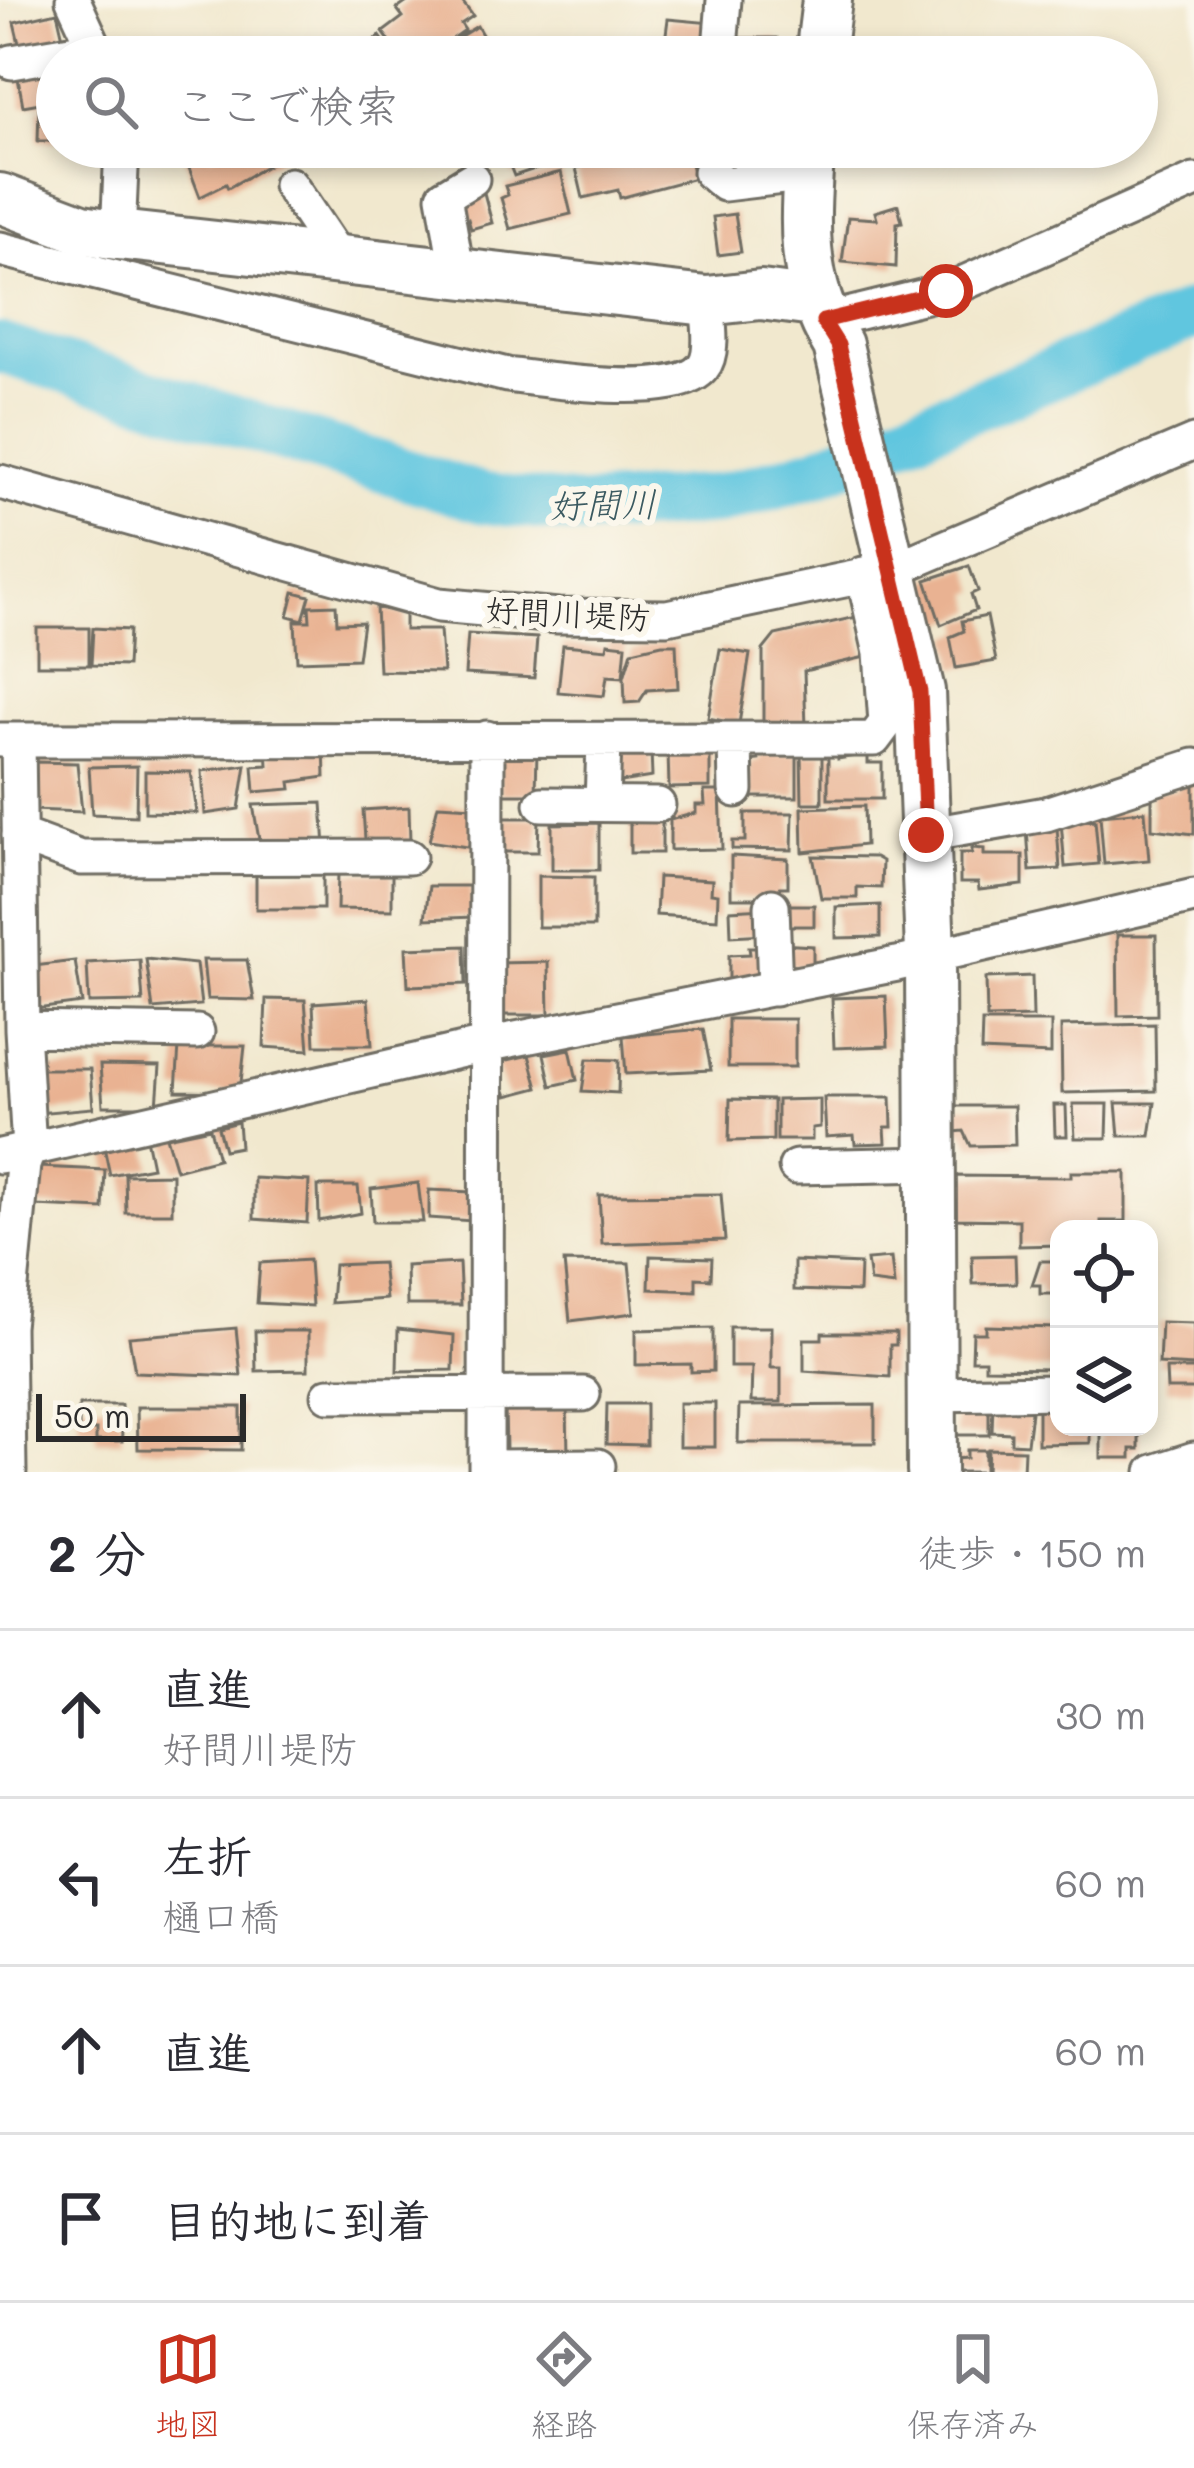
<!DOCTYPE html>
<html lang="ja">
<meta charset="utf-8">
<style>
body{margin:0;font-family:Mali,"Klee One",sans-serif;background:#f7f7f7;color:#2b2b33}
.controls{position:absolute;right:36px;bottom:36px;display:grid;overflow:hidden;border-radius:24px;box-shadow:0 6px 18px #0003}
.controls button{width:108px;height:108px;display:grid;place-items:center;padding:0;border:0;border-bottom:3px solid #e1e1e2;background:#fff;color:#2b2b33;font:60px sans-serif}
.scale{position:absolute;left:36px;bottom:30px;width:210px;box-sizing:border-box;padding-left:12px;border:6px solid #2b2b2b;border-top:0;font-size:33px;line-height:42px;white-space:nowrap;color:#2b2b2b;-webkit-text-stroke:9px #fbf7ec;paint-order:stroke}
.stop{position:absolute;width:36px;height:36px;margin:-27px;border:9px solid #c8321e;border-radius:50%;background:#fff}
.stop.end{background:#c8321e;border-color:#fff;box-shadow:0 3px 12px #0008}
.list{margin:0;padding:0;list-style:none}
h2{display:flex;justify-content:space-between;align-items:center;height:156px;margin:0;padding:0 48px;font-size:51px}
h2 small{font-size:39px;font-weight:400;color:#7c7c81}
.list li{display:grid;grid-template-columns:78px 1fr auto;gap:36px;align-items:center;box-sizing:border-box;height:168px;padding:0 48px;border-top:3px solid #e1e1e2}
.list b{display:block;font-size:45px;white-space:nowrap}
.list p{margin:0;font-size:39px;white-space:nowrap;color:#7c7c81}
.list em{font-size:39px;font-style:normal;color:#7c7c81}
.icon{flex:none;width:66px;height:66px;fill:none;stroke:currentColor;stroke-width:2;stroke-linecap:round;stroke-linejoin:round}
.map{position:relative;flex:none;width:1194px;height:1472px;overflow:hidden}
.search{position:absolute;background:#fff;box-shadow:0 6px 18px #0003;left:36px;right:36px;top:36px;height:132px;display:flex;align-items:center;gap:30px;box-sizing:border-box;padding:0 42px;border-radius:66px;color:#7c7c81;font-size:45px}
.sheet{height:828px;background:#fff}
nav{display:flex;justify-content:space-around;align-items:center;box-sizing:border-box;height:168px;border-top:3px solid #e1e1e2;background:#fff;font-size:33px;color:#7c7c81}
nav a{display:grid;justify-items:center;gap:6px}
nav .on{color:#c8321e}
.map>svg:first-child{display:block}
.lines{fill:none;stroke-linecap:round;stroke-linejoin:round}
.river{stroke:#61c6df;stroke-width:51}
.building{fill:#e9b292}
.street-casing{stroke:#706d64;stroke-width:39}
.secondary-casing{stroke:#706d64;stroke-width:54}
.street{stroke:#fff;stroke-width:33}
.secondary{stroke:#fff;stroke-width:48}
.route{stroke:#c8321e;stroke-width:15}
.labels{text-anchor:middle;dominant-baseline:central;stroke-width:12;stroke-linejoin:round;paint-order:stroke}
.street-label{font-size:33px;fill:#2b2b2b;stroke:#fbf7ec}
.water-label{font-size:36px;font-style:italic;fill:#3b5a61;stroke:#fbf7ec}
</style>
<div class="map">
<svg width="1194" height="1472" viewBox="0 0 1194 1472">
<rect width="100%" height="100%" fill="#fbf7ec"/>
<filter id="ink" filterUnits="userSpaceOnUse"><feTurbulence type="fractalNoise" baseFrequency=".00833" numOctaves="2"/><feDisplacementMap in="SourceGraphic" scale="24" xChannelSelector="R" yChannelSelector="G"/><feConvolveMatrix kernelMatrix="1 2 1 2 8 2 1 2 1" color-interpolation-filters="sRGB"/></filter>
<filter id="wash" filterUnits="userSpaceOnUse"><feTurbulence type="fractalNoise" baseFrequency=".004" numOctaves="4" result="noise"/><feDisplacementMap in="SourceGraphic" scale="48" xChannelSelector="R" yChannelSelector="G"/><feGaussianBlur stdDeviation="2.7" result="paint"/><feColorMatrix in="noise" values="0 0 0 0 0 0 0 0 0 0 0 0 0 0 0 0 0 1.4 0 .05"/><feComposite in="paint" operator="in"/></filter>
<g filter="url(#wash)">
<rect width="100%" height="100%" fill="#f1e8ce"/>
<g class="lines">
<path class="river" d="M 0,348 L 482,498 L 582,510 L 720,499 L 818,471 L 1194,314"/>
</g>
<g id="blocks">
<path class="building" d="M 410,0 L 461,0 L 473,16 L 461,24 L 465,30 L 427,57 L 401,57 L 383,32 L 403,17 L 397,9 Z
M 57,12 L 64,42 L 21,52 L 14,22 Z
M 668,19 L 712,23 L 709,47 L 718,48 L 717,57 L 678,57 L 679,51 L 664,49 Z
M 477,26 L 495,57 L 445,57 L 440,49 Z
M 380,36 L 395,57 L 350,57 Z
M 738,38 L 777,38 L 777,57 L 738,57 Z
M 57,65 L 57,100 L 23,106 L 18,78 L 8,79 L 7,73 Z
M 39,108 L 57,108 L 57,141 L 38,141 Z
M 196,147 L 208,147 L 210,157 L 227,147 L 300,147 L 228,188 L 226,184 L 200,197 L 183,152 Z
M 501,147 L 560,147 L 560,148 L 509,164 Z
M 605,147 L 686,147 L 695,178 L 620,198 L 618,190 L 583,198 L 576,168 L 608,160 Z
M 550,153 L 553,163 L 514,176 L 510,166 Z
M 561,172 L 571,214 L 510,229 L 501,198 L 508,195 L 505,186 Z
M 483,189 L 492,223 L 471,229 L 468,219 L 462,221 L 455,197 Z
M 898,205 L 902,222 L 897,223 L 896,267 L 842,262 L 848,217 L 877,219 L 875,212 Z
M 735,214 L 741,252 L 718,255 L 713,217 Z
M 969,566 L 978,591 L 971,594 L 976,610 L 941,625 L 926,580 Z
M 294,592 L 310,596 L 303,620 L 288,616 Z
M 336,605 L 337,623 L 363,622 L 358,659 L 297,661 L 295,621 L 310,621 L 309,606 Z
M 376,607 L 405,615 L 405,630 L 440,630 L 443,672 L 379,671 Z
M 987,616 L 996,661 L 956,668 L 950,637 L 964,631 L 962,621 Z
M 856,617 L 865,657 L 804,671 L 806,727 L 763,729 L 763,650 L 775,635 Z
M 37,628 L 89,628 L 89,665 L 37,665 Z
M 93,628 L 129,630 L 127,666 L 91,665 Z
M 468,634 L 537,638 L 534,678 L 465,674 Z
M 608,643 L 626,645 L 623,677 L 607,676 L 604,696 L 558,692 L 563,645 L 607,649 Z
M 662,644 L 676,644 L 678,688 L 647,690 L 639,702 L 625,703 L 624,677 L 632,651 Z
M 720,649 L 750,654 L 739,724 L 708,718 Z
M 324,746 L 325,777 L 290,782 L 291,789 L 255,792 L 253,766 L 268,765 L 267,749 Z
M 495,749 L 537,749 L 536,794 L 501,794 Z
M 651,750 L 652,777 L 620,782 L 619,751 Z
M 668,750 L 710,750 L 710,787 L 669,788 Z
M 760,753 L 797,753 L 797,797 L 750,797 L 750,761 L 759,760 Z
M 801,753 L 822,753 L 822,803 L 802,803 Z
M 828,753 L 838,753 L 838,759 L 868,754 L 868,763 L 882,763 L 882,799 L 828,799 Z
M 34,762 L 77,763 L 82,812 L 33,810 Z
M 246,765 L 239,809 L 205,814 L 202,771 Z
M 137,766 L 136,816 L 92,814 L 89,767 Z
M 145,771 L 191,772 L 197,813 L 145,812 Z
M 1177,779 L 1194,779 L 1194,834 L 1152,829 L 1152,791 L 1177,790 Z
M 704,791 L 720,791 L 722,849 L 670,850 L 670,820 L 696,813 L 696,805 L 705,805 Z
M 322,803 L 325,847 L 261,851 L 253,805 Z
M 438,805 L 473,807 L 473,848 L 429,841 Z
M 864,806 L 865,845 L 803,852 L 802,808 Z
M 409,807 L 410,842 L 365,839 L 363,810 Z
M 1145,811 L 1149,860 L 1104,864 L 1100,815 Z
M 745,813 L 793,813 L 792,850 L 732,849 L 732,841 L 745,841 Z
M 630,817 L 662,817 L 662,853 L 630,853 Z
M 498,818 L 539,818 L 538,852 L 498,852 Z
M 1095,820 L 1099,864 L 1065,867 L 1061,822 Z
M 599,823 L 599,870 L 552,870 L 552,824 Z
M 1057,827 L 1060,869 L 1030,871 L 1027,829 Z
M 972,848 L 984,849 L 984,855 L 1023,855 L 1023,885 L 979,890 L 978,883 L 960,883 L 960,853 L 972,853 Z
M 731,856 L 788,859 L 788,887 L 780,887 L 780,898 L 731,898 Z
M 813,856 L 875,857 L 882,861 L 881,888 L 857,887 L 857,898 L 821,898 Z
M 256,873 L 323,873 L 323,909 L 256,909 Z
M 338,873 L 392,873 L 392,910 L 337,909 Z
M 538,876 L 594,877 L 594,927 L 538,927 Z
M 658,877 L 712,880 L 711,893 L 718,894 L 717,919 L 656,915 Z
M 429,886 L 470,886 L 473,917 L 425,919 Z
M 778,905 L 814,905 L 814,926 L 785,926 Z
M 880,905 L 880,937 L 836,938 L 836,907 Z
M 765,908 L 766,934 L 731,936 L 730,910 Z
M 1117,935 L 1156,935 L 1157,1015 L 1118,1016 Z
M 779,944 L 813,946 L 813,966 L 783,966 Z
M 465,946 L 466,984 L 408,986 L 406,948 Z
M 749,947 L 766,947 L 767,978 L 729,979 L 729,955 L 750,954 Z
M 146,959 L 196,964 L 201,1005 L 153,1009 Z
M 140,960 L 143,1002 L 89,1003 L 87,963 Z
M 203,960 L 247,960 L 254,1000 L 207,999 Z
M 75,961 L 82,1003 L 28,1010 L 26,967 Z
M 548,962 L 549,1015 L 493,1015 L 492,963 Z
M 1032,976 L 1033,1017 L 987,1018 L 986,978 Z
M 886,996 L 888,1046 L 834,1048 L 832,998 Z
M 266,999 L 305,1000 L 309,1050 L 264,1047 Z
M 368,999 L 372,1045 L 315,1045 L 313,1003 Z
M 728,1019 L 795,1019 L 795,1067 L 728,1067 Z
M 982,1022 L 1051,1022 L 1051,1054 L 981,1051 Z
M 1155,1024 L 1156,1091 L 1062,1093 L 1061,1026 Z
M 703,1029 L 711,1070 L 626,1074 L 623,1036 Z
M 179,1046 L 245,1046 L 240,1092 L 176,1091 Z
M 570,1049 L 577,1080 L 551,1086 L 544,1054 Z
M 529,1055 L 538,1088 L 507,1096 L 495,1063 Z
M 587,1059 L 619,1060 L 618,1093 L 582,1091 Z
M 100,1065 L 160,1066 L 157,1106 L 103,1106 Z
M 29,1069 L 90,1069 L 93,1108 L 37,1113 Z
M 824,1097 L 891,1097 L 892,1127 L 885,1127 L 886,1143 L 855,1144 L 854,1135 L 826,1137 Z
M 730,1099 L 773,1100 L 773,1140 L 729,1141 Z
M 820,1099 L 820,1127 L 812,1128 L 812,1140 L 777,1140 L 777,1100 Z
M 1116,1103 L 1155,1103 L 1150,1136 L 1119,1136 Z
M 1073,1104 L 1108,1104 L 1107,1138 L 1075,1138 Z
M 1054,1105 L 1066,1105 L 1067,1136 L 1055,1136 Z
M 952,1106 L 1014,1106 L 1015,1145 L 971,1146 L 964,1131 L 953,1132 Z
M 238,1122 L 240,1147 L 224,1150 L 218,1127 Z
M 210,1128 L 218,1159 L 176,1170 L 166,1137 Z
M 146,1138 L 152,1167 L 110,1175 L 104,1147 Z
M 38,1167 L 105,1170 L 103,1209 L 36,1206 Z
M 1071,1172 L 1126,1172 L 1126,1221 L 1101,1221 L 1101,1229 L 1059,1229 L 1059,1245 L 1019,1246 L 1019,1220 L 952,1219 L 952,1176 L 1071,1177 Z
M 172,1174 L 172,1213 L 126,1213 L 125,1175 Z
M 254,1178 L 309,1181 L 307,1223 L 254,1219 Z
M 418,1183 L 423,1222 L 373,1222 L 371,1189 Z
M 318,1186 L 358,1186 L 361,1213 L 319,1221 Z
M 429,1190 L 471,1192 L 472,1221 L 429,1218 Z
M 721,1194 L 725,1240 L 602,1244 L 599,1195 Z
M 1015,1255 L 1016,1283 L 973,1284 L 972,1256 Z
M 650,1256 L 712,1258 L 711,1279 L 696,1278 L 696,1291 L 649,1289 Z
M 891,1258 L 894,1285 L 870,1282 L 867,1260 Z
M 309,1260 L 312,1306 L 257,1303 L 260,1263 Z
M 794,1261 L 860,1264 L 859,1292 L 794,1290 Z
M 1040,1261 L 1059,1261 L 1059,1294 L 1040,1294 L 1040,1285 L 1032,1285 Z
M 564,1262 L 629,1263 L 634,1313 L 570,1321 Z
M 382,1263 L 386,1299 L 331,1303 L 334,1265 Z
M 459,1263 L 461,1305 L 407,1305 L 406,1266 Z
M 1161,1322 L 1194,1323 L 1194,1366 L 1159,1364 Z
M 986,1326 L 1054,1328 L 1053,1369 L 985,1368 L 985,1360 L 972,1360 L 973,1333 L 986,1333 Z
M 730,1327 L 771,1327 L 771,1368 L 781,1368 L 781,1402 L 751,1402 L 752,1367 L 730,1367 Z
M 236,1328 L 241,1376 L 135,1372 L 129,1337 Z
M 713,1328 L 713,1371 L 691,1372 L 691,1364 L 636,1365 L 636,1330 Z
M 398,1329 L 454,1335 L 453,1370 L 397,1371 Z
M 255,1331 L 308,1331 L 308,1370 L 256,1371 Z
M 822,1333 L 896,1333 L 896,1345 L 890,1345 L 890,1377 L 804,1371 L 804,1339 L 822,1339 Z
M 1166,1369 L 1194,1369 L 1194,1389 L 1167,1389 Z
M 679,1403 L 715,1403 L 715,1447 L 679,1447 Z
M 993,1403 L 1032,1404 L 1027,1444 L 1011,1443 L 1011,1433 L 992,1432 Z
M 607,1404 L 646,1404 L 646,1445 L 606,1444 Z
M 1038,1404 L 1059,1404 L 1059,1427 L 1090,1427 L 1090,1443 L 1038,1444 Z
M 79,1405 L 121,1405 L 122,1441 L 96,1441 L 96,1430 L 79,1430 Z
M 567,1405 L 568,1457 L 549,1457 L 549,1449 L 506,1450 L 505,1407 Z
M 875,1405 L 875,1443 L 738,1443 L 739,1406 Z
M 989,1405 L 989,1435 L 956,1435 L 956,1406 Z
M 137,1407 L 241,1407 L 241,1450 L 138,1449 Z
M 1101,1427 L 1139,1427 L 1139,1449 L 1131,1449 L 1131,1458 L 1101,1458 Z
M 988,1449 L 1024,1450 L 1023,1472 L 987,1472 Z
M 967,1450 L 985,1450 L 985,1472 L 953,1472 L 953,1459 L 967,1458 Z"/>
</g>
</g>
<g filter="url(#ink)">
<use href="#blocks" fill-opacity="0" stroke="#706d64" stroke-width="3"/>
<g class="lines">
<g class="street-casing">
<path id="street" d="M 73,0 L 99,57
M 721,36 L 724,0
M 12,62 L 94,48
M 710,172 L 724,184 L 808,174
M 290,185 L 343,264
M 118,235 L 122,147
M 0,249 L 507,375 C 546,380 678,400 703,367 C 715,352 708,319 707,301
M 458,276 L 444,196 L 472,179
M 823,321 L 946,291 L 1194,181
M 0,482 L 439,605 L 558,616 L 667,617 L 892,570 L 1194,442
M 0,740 L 874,739 L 886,723 L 881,653 L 863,574
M 735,740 L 736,790
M 542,804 L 658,805
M 602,804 L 604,742
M 19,835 L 81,858 L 409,857
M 925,835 L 1046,814 L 1194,766
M 772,906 L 775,989
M 22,1029 L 197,1032
M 0,1156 L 485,1045 L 897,964 L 1194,896
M 796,1167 L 931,1164
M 931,1394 L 1059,1392
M 329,1395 L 583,1394
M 486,1467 L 598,1466
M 9,1472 L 7,1327 L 23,1165 L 29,1149 L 22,1029 L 18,740
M 486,1472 L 487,738
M 1154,1472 L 1194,1459"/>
</g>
<g class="secondary-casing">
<path id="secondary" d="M 820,57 L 827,0
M 810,147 C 804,219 799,281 838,345 L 920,691 L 930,953 L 932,1472
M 0,198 L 82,229 L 118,235 L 707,301 L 761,295 L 814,302"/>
</g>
<use href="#street" class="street"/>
<use href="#secondary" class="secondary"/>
</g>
</g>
<g class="lines" filter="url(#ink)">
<path class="route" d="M 926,835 L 920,692 L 838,345 L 823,321 L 946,291"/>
</g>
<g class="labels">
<g class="street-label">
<text transform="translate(568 612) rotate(3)">好間川堤防</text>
</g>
<g class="water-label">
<text transform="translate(603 503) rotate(-1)">好間川</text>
</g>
</g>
</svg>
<div class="controls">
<button><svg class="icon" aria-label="locate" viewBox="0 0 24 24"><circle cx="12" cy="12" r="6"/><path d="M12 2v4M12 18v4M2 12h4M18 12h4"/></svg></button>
<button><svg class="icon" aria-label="layers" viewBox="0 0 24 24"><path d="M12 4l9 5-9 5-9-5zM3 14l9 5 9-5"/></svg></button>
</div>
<div class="scale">50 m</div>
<div class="stop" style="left:946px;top:291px"></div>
<div class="stop end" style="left:926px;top:835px"></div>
<div class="search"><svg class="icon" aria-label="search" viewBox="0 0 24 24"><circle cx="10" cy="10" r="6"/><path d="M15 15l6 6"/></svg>ここで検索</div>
</div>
<section class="sheet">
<h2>2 分<small>徒歩 · 150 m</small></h2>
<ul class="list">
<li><svg class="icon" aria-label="ahead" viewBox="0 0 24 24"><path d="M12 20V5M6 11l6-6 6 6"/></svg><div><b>直進</b><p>好間川堤防</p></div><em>30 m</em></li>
<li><svg class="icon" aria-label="left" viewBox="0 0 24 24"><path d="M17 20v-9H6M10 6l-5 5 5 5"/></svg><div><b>左折</b><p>樋口橋</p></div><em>60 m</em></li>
<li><svg class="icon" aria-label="ahead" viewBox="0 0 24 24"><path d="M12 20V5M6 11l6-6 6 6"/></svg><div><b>直進</b></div><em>60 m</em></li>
<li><svg class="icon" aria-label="arrive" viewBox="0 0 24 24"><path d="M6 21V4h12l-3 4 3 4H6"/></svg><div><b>目的地に到着</b></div></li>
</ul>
</section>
<nav>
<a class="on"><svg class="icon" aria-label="map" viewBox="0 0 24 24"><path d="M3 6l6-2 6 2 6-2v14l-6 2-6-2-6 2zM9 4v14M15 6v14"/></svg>地図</a>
<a><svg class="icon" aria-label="directions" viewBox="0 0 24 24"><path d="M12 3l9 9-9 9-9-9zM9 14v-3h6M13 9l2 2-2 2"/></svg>経路</a>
<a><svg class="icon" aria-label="saved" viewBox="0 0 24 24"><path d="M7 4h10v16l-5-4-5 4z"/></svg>保存済み</a>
</nav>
